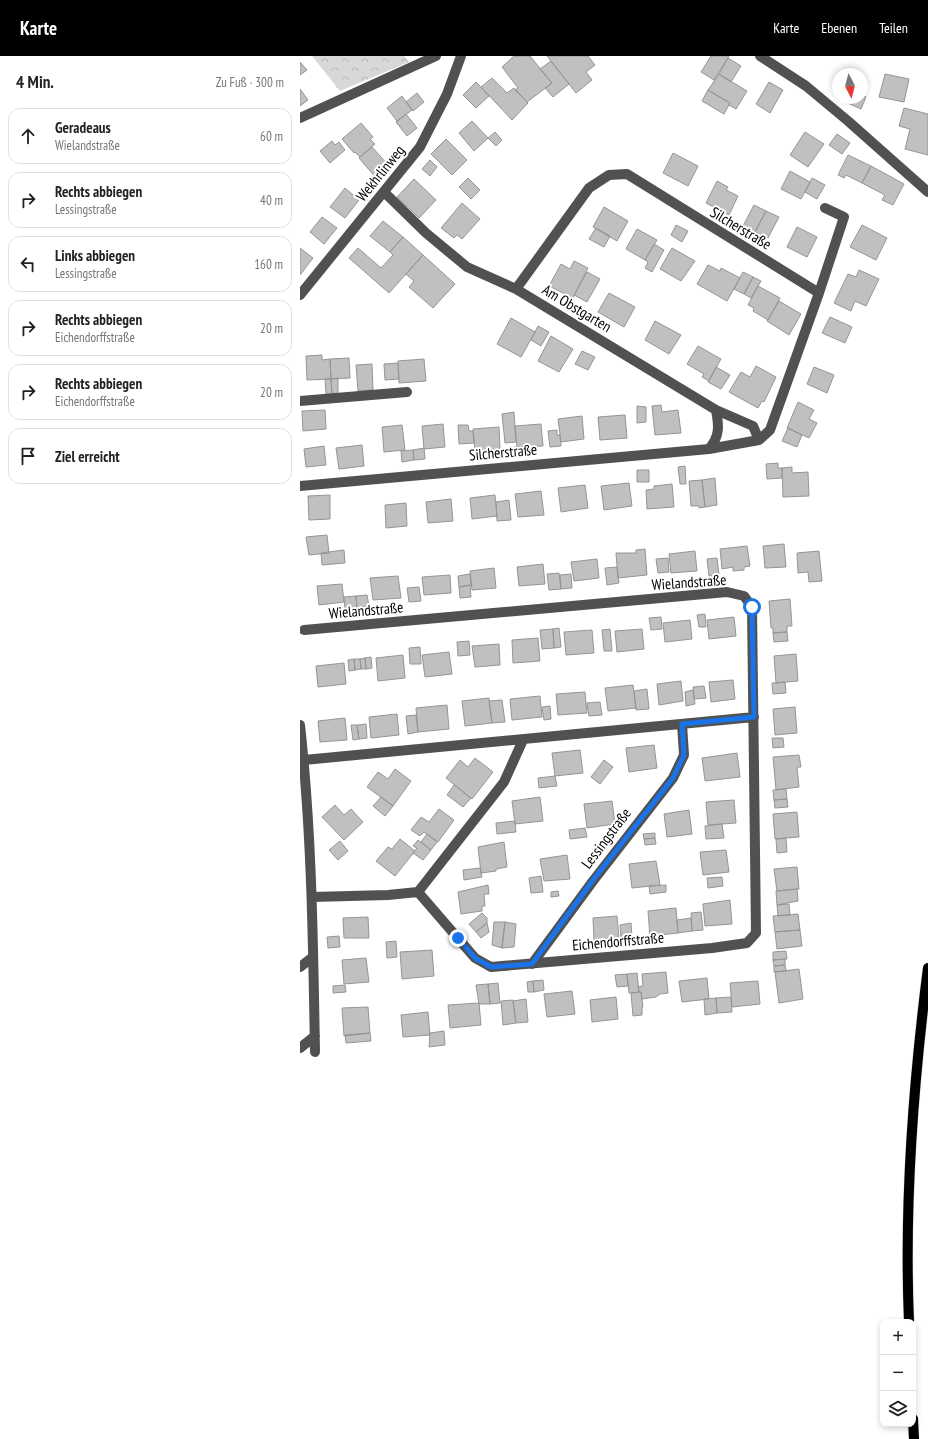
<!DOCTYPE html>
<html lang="de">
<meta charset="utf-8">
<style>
body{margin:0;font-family:"PT Sans Narrow",sans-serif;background:#f2f2f2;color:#222}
.controls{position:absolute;right:12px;bottom:12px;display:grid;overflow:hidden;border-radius:8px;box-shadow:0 2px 6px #0003}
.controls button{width:36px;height:36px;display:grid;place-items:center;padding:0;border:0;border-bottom:1px solid #e0e0e0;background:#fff;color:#222;font:20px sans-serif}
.compass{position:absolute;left:532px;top:12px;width:36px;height:36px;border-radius:50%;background:#fff;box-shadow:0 2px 6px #0003;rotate:173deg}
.stop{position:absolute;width:12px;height:12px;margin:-9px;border:3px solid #1a73e8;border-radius:50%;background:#fff}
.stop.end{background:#1a73e8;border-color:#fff;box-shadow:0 1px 4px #0008}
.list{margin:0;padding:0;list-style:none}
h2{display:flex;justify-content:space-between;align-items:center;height:52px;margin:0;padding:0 16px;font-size:17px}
h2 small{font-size:13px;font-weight:400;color:#767676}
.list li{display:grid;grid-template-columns:26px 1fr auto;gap:12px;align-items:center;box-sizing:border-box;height:56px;margin:0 8px 8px;padding:0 8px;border:1px solid #e0e0e0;border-radius:12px}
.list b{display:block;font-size:15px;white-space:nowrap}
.list p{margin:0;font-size:13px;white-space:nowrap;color:#767676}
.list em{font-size:13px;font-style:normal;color:#767676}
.icon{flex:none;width:22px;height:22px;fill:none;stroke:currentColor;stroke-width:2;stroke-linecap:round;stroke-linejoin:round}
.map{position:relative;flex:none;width:628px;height:1383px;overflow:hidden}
header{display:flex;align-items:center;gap:24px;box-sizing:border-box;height:56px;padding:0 20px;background:#000;color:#fff}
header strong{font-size:19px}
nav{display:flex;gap:22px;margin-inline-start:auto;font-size:14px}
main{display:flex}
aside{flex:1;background:#fff}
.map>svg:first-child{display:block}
.park{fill:url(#park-crowns)}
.building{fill:#c0c0c0;stroke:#959595}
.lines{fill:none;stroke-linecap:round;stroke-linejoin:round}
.major-casing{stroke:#dbdbdb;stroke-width:11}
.minor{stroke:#515151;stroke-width:10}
.major{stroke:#000;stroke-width:10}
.route{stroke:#1a73e8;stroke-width:5}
.labels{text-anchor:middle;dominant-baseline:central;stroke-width:4;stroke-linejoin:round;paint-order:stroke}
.street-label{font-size:15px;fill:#000;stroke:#fff}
</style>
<header>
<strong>Karte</strong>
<nav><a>Karte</a><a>Ebenen</a><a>Teilen</a></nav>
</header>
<main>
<aside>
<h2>4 Min.<small>Zu Fuß · 300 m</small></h2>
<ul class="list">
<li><svg class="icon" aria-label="ahead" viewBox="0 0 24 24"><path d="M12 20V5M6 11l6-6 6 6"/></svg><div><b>Geradeaus</b><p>Wielandstraße</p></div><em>60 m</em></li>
<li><svg class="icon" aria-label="right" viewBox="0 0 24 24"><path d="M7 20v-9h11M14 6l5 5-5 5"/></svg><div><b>Rechts abbiegen</b><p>Lessingstraße</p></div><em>40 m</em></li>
<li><svg class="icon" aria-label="left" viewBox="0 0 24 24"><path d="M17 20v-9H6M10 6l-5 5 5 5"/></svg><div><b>Links abbiegen</b><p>Lessingstraße</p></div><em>160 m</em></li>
<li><svg class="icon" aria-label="right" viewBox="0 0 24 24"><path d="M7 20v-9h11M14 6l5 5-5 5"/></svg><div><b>Rechts abbiegen</b><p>Eichendorffstraße</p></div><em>20 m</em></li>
<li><svg class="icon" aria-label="right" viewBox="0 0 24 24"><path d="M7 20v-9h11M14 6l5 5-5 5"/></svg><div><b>Rechts abbiegen</b><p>Eichendorffstraße</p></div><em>20 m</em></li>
<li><svg class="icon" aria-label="arrive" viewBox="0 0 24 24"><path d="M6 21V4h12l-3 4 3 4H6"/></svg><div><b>Ziel erreicht</b></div></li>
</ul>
</aside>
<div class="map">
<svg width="628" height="1383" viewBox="0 0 628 1383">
<defs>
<pattern id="park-crowns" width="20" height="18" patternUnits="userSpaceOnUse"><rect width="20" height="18" fill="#d8d8d8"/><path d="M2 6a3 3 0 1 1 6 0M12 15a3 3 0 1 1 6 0" fill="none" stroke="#b8b8b8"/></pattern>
</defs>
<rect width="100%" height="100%" fill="#fff"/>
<path class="park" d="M 12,0 L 104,0 L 109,6 L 40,35 Z"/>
<path class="building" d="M 214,0 L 230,0 L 252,27 L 227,46 L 215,34 L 218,32 L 202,11 Z
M 247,0 L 288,0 L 295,9 L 286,16 L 292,24 L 276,37 Z
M 411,0 L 429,0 L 414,24 L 401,16 Z
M 428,2 L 441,10 L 431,26 L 419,18 Z
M 251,5 L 269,28 L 253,41 L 245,32 L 252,27 L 240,13 Z
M 0,6 L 7,14 L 0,19 Z
M 419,18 L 447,35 L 436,53 L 429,49 L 430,47 L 408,34 Z
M 585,18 L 609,23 L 604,46 L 579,41 Z
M 192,22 L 207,37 L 214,32 L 228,47 L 212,64 L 181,31 Z
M 176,26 L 189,40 L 176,52 L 163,39 Z
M 469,26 L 483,34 L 470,57 L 456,48 Z
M 0,33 L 8,44 L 0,50 Z
M 408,34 L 430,47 L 424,58 L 402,45 Z
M 117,37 L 124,46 L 113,55 L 106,46 Z
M 562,39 L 566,41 L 561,53 L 541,44 L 541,42 L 562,42 Z
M 102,40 L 112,54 L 97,65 L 87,52 Z
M 604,52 L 628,58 L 628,99 L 605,93 L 610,73 L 599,70 Z
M 106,58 L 117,72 L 107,80 L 96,66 Z
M 172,65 L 188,82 L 174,95 L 159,77 Z
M 61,67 L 73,81 L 70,83 L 75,88 L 60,101 L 55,96 L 54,97 L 42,83 Z
M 195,76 L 202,84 L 196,90 L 188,82 Z
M 505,76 L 524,88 L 508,111 L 490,99 Z
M 537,78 L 550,87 L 542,98 L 529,89 Z
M 146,83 L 167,104 L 152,119 L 131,98 Z
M 32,85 L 35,89 L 39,86 L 45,94 L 30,107 L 20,95 Z
M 72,91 L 89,110 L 76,122 L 59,102 Z
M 373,97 L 398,110 L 388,130 L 363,117 Z
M 548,99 L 571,110 L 562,127 L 546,119 L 544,122 L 538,119 Z
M 130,104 L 137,111 L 130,120 L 122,113 Z
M 571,110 L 604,128 L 593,149 L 582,144 L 585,139 L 562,127 Z
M 490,115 L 510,126 L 501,143 L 481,133 Z
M 168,122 L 180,134 L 171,143 L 159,131 Z
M 512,122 L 525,129 L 517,143 L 505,136 Z
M 114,123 L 136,144 L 119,162 L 97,141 Z
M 417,125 L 428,131 L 426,134 L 438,140 L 429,159 L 406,147 Z
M 45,132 L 59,144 L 45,162 L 30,151 Z
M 162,147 L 180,163 L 162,183 L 157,179 L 154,182 L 141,172 Z
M 454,149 L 466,155 L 455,176 L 443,170 Z
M 304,151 L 328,165 L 317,185 L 293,171 Z
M 466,155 L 479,161 L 468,182 L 455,176 Z
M 22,161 L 37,172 L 24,188 L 10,176 Z
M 83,165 L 103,181 L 90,196 L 70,180 Z
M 376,169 L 388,175 L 382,186 L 371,179 Z
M 562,169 L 587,182 L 576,204 L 550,191 Z
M 497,171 L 517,181 L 507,201 L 487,191 Z
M 296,172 L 310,180 L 304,191 L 289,183 Z
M 337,173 L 357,184 L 345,204 L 326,193 Z
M 103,181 L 123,199 L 89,237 L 49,202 L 58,192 L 81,212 L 93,199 L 90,196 Z
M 354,188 L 364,194 L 352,216 L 345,212 L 348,206 L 345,204 Z
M 0,192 L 13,202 L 0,219 Z
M 372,192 L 395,205 L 381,225 L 360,213 Z
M 123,199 L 155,228 L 133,252 L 109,231 L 114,225 L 106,218 Z
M 274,205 L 288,212 L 273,242 L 249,230 L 261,208 L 270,213 Z
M 408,209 L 420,215 L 421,212 L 440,222 L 427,245 L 397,228 Z
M 559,214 L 579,223 L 566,250 L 555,245 L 551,255 L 534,247 L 548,218 L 556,221 Z
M 287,216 L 300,223 L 287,246 L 274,239 Z
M 443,216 L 453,221 L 444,238 L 434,233 Z
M 453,221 L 461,225 L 451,242 L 444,238 Z
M 458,230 L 480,242 L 468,264 L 453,255 L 454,252 L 448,249 Z
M 309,237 L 335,251 L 324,271 L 298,256 Z
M 479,245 L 501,258 L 489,279 L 467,265 Z
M 530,261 L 552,271 L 545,287 L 522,277 Z
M 211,262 L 235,276 L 221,301 L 197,288 Z
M 355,265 L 381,279 L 369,298 L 345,284 Z
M 238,270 L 249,276 L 241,290 L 231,284 Z
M 251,280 L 273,293 L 259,316 L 238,305 Z
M 398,290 L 421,303 L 409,325 L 402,321 L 404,318 L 387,308 Z
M 282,295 L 295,301 L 288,314 L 275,308 Z
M 22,299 L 22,304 L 30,303 L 31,323 L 7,324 L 6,300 Z
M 49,302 L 50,322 L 31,323 L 30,303 Z
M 124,303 L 126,325 L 99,327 L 98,305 Z
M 98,307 L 99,323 L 85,324 L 84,308 Z
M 72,308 L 73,334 L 58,335 L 56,309 Z
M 456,310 L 476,321 L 464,346 L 462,345 L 458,352 L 429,336 L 441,316 L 450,321 Z
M 416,311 L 430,319 L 421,333 L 408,326 Z
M 514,311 L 534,319 L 527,337 L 507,328 Z
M 38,322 L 38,338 L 32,338 L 31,323 Z
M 25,323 L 31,323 L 32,338 L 26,338 Z
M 498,346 L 514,354 L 509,363 L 517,367 L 509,382 L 487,372 Z
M 361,349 L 362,356 L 378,354 L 381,377 L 355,379 L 352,350 Z
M 337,350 L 346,351 L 346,366 L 337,367 Z
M 25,354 L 26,373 L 3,375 L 2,355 Z
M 214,356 L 216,386 L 205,387 L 202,358 Z
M 325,359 L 327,382 L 300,384 L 298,361 Z
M 282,360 L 284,383 L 261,386 L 258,363 Z
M 143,368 L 145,391 L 124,393 L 122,370 Z
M 241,368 L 243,390 L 217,391 L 215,370 Z
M 102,369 L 105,394 L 84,396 L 82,371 Z
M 158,369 L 168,369 L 169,375 L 173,375 L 174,387 L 159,388 Z
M 199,371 L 200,394 L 175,395 L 173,373 Z
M 488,372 L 502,379 L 497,391 L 482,385 Z
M 257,374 L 257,379 L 260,379 L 261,390 L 250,391 L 248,375 Z
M 62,389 L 64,410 L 39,413 L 36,392 Z
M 24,390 L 26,409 L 6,411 L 4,393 Z
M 214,391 L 224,391 L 225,400 L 215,401 Z
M 124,392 L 125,403 L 114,404 L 113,394 Z
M 113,394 L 114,404 L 102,406 L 101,395 Z
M 478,407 L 478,412 L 482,412 L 482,422 L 467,423 L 466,408 Z
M 385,410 L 386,428 L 380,428 L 378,411 Z
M 492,411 L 492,417 L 508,416 L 509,440 L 483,441 L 482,412 Z
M 337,414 L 349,414 L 349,426 L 337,426 Z
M 415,422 L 417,449 L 405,451 L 402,424 Z
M 402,424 L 405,451 L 399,452 L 399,450 L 391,450 L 389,425 Z
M 329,427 L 332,450 L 304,454 L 301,430 Z
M 372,428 L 374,451 L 347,453 L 346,434 L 354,433 L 354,430 Z
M 285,429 L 288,452 L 261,456 L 258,432 Z
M 241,435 L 244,459 L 218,461 L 215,438 Z
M 30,439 L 30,463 L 9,464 L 8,440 Z
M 195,439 L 197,460 L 172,463 L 170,442 Z
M 151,443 L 153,465 L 128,467 L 126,446 Z
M 209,444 L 211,464 L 197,465 L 196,446 Z
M 106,447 L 107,470 L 86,472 L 85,449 Z
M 27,479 L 29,497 L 9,499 L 6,481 Z
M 484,488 L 486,511 L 465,512 L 463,490 Z
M 447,490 L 450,510 L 444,511 L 444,514 L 433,515 L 433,511 L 422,513 L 420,493 Z
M 345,493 L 347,519 L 318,522 L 316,497 L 336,497 L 336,494 Z
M 44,494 L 45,507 L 22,509 L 21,497 Z
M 395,495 L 397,515 L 371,517 L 369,498 Z
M 519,495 L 522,525 L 509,526 L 508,516 L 498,517 L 497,497 Z
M 368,502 L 369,516 L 358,517 L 356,503 Z
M 417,502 L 419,519 L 409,520 L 407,503 Z
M 297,503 L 299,522 L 274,525 L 271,506 Z
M 243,508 L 245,528 L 219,530 L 217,511 Z
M 317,511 L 319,527 L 307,529 L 305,512 Z
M 194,512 L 196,532 L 172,534 L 170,515 Z
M 259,517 L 261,533 L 249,534 L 247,518 Z
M 170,518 L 171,529 L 159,531 L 158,520 Z
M 271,518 L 272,532 L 261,533 L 260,519 Z
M 150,519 L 151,537 L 124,539 L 122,521 Z
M 98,520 L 101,542 L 73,544 L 70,522 Z
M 42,528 L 44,546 L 19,549 L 17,530 Z
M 170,529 L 171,541 L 160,542 L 159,531 Z
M 119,531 L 121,545 L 109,546 L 107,532 Z
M 67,539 L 69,550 L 57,552 L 56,540 Z
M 56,540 L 57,552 L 45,553 L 44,541 Z
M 490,543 L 492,570 L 487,570 L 487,576 L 473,577 L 473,572 L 471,572 L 469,545 Z
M 405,558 L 406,571 L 399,571 L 397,559 Z
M 361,561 L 362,573 L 351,574 L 349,562 Z
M 434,561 L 436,580 L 409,583 L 407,564 Z
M 390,564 L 392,583 L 365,586 L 363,567 Z
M 259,572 L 261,591 L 254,592 L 253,573 Z
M 253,573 L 254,592 L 242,593 L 240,574 Z
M 310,573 L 312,595 L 304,595 L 302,574 Z
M 342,573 L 344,593 L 317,596 L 315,575 Z
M 292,574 L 294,597 L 266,599 L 264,576 Z
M 487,576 L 488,585 L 474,586 L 473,577 Z
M 238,582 L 240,605 L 213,607 L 212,584 Z
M 169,585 L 170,599 L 158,600 L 157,586 Z
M 199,588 L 200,609 L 175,611 L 172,590 Z
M 120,591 L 121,608 L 110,608 L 109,592 Z
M 149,596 L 152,618 L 125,621 L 122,599 Z
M 496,598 L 498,625 L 476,627 L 474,600 Z
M 103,599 L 105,622 L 78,625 L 76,602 Z
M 71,601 L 72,612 L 66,613 L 65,602 Z
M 65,602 L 66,613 L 61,613 L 60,603 Z
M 54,603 L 55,614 L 49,615 L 48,604 Z
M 54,603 L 60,603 L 61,613 L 55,614 Z
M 44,607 L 46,628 L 18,631 L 16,610 Z
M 433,624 L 435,643 L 411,646 L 409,626 Z
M 381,625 L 383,645 L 359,649 L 357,628 Z
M 485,626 L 486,637 L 473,638 L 472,627 Z
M 333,629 L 336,652 L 308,655 L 305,632 Z
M 404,630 L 406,642 L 394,643 L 393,631 Z
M 347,633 L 349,653 L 336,654 L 334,635 Z
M 393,634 L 395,648 L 386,650 L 385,636 Z
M 285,636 L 287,657 L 258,659 L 256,638 Z
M 240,640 L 242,661 L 212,664 L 210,643 Z
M 189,642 L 192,667 L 165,670 L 162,645 Z
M 202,644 L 205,666 L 192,667 L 189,645 Z
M 300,646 L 302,659 L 289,660 L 287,647 Z
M 147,649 L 149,673 L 118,676 L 116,652 Z
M 250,650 L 251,663 L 244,664 L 242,651 Z
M 495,651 L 497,677 L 475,679 L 473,653 Z
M 97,658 L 99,679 L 71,682 L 69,661 Z
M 116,659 L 118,676 L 108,678 L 106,660 Z
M 45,662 L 47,684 L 20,686 L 18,665 Z
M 66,668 L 67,682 L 59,683 L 57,669 Z
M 51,669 L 57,669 L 59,683 L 53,684 Z
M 472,682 L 483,682 L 484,691 L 473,692 Z
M 354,689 L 357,712 L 329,716 L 326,692 Z
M 280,694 L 283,717 L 255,720 L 252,697 Z
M 437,697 L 440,721 L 405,725 L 402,702 Z
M 499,699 L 501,711 L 497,711 L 499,731 L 476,734 L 473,701 Z
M 175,702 L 193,716 L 172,743 L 146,722 L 160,704 L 168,711 Z
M 304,704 L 313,711 L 300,728 L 291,721 Z
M 95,713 L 111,725 L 93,750 L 67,731 L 78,716 L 88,723 Z
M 255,720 L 257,730 L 239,732 L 238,722 Z
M 154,729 L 171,742 L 163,751 L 147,739 Z
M 486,733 L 487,743 L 474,744 L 473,734 Z
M 81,741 L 93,750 L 85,760 L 73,750 Z
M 240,741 L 243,765 L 215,768 L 212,745 Z
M 487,743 L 488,751 L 475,752 L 474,744 Z
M 434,744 L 436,767 L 408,769 L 406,746 Z
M 312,745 L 315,768 L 287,772 L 284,748 Z
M 35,749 L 44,759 L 51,753 L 63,766 L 44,784 L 22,761 Z
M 139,753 L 154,764 L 138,786 L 124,776 L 120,780 L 111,774 L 121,761 L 129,766 Z
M 389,754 L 392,778 L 367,781 L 364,758 Z
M 497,756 L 499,781 L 475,783 L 473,758 Z
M 215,765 L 216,776 L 197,778 L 196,767 Z
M 422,768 L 424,782 L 406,783 L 405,770 Z
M 285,772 L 287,781 L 270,783 L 269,774 Z
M 355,777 L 355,782 L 344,783 L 343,778 Z
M 127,778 L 137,786 L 131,794 L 121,786 Z
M 355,782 L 356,788 L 345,789 L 344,783 Z
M 486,782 L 487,796 L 477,797 L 476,783 Z
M 100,783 L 115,795 L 95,820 L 76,805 L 88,791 L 92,793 Z
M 118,784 L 131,794 L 123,804 L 113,797 L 117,792 L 113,790 Z
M 40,785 L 48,795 L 38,804 L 29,794 Z
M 204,786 L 207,811 L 196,813 L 196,815 L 181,817 L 178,791 Z
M 426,794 L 429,816 L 403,819 L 400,796 Z
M 267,799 L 270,823 L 244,825 L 240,803 Z
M 356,805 L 360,829 L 332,832 L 329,808 Z
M 497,811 L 499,833 L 477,835 L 474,813 Z
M 180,812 L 182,821 L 164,824 L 163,814 Z
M 241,820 L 243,836 L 231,837 L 229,822 Z
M 422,821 L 423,830 L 408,832 L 407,822 Z
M 188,829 L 189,838 L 184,838 L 185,850 L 182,850 L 182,855 L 161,858 L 158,836 Z
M 366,829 L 366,836 L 350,838 L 349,830 Z
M 497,833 L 498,845 L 477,849 L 476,835 Z
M 258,835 L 259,840 L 251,841 L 251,836 Z
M 430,844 L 432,868 L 405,870 L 403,848 Z
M 489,848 L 490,859 L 478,860 L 477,849 Z
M 376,852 L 378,877 L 350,880 L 348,855 Z
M 401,856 L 403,874 L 392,875 L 391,857 Z
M 182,857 L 187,862 L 187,867 L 176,876 L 169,868 Z
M 498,858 L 500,874 L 475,876 L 473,860 Z
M 317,860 L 319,882 L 294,884 L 293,862 Z
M 68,861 L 69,882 L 44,882 L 43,862 Z
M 391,862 L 392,875 L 378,877 L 377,864 Z
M 194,866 L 205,866 L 202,892 L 192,889 Z
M 205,866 L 216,868 L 214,891 L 202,892 Z
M 187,867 L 189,876 L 181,882 L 176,876 Z
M 331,867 L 332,882 L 321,883 L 320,869 Z
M 500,874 L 502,890 L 477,893 L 475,876 Z
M 39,880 L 40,891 L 28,892 L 27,881 Z
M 96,885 L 97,901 L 87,902 L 86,886 Z
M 132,894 L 134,920 L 102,923 L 100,896 Z
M 486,895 L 487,903 L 473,904 L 473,896 Z
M 66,902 L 69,926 L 44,928 L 42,904 Z
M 485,903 L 485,909 L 474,910 L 473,904 Z
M 485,909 L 486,915 L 474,916 L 474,910 Z
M 499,913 L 503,943 L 479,947 L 475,916 Z
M 366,916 L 368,937 L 360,938 L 356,941 L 342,943 L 341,936 L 339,936 L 338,931 L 343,930 L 342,918 Z
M 337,917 L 339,936 L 329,937 L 327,918 Z
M 327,918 L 328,930 L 317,931 L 315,919 Z
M 407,922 L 409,943 L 382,946 L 379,925 Z
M 243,924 L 244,934 L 234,936 L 233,925 Z
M 233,925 L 234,936 L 228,936 L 227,926 Z
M 458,925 L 460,948 L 432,951 L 430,927 Z
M 198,927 L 200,947 L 190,948 L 188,928 Z
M 188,928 L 190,948 L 179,948 L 176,929 Z
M 45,929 L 46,936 L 33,937 L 33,930 Z
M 272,935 L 275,958 L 247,961 L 244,938 Z
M 341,936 L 343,951 L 342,951 L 342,959 L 333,960 L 331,937 Z
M 316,941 L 318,963 L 292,966 L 290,944 Z
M 431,941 L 432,956 L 417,957 L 416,942 Z
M 416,942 L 417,957 L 405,959 L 404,943 Z
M 226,943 L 228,966 L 216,967 L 213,945 Z
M 213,944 L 216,967 L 203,969 L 201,945 Z
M 179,947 L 181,969 L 150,972 L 148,949 Z
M 68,951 L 70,977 L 44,980 L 42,952 Z
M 128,956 L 130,979 L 103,981 L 101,959 Z
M 144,975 L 145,989 L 129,991 L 130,977 Z
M 70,977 L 71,985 L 46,987 L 45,979 Z"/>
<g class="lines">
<g class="major-casing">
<path id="major" d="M 609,1266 C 604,1148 613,1029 628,912
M 613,1363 L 614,1383"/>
</g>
<path class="minor" d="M 460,0 L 506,30 L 548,65 L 628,136
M 0,62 L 136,0
M 84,136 L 126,177 L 167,211 L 216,233 L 416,354 L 453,370 L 459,384
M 519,237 L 544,161 L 525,152
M 0,239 L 120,91 L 147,38 L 161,0
M 0,345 L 107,336
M 409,393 C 420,380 419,370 416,354
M 0,430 L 409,393 L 459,384 L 470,374 L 519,237 L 327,118 L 309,119 L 289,132 L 216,233
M 4,574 L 427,536 L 444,540 L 452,551 L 456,877 L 447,887 L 412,892 L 191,911 L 175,902 L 118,836 L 88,839 L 12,841
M 0,669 C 12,778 13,887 15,996
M 4,704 L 454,661
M 118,836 L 204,726 L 223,684
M 232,908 L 293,825 L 373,722 L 384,699 L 382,668
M 0,911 L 13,901
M 0,992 L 15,980"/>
<use href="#major" class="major"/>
</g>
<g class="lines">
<path class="route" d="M 158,882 L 175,902 L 191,911 L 232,908 L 293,824 L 373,722 L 384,699 L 382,668 L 454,661 L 452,551"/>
</g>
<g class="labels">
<g class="street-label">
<text transform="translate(80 117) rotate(-51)">Wekhrlinweg</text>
<text transform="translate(441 172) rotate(31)">Silcherstraße</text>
<text transform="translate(277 252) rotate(31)">Am Obstgarten</text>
<text transform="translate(203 396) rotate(-5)">Silcherstraße</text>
<text transform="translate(389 526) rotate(-4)">Wielandstraße</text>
<text transform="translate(66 554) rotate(-5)">Wielandstraße</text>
<text transform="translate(306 782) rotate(-53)">Lessingstraße</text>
<text transform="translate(318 885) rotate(-5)">Eichendorffstraße</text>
</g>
</g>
</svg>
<div class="controls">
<button>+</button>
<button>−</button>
<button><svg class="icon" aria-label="layers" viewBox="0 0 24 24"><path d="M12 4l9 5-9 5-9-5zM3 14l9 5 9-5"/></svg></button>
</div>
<svg class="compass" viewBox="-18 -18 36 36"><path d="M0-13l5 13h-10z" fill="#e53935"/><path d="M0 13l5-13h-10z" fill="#767676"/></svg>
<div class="stop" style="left:452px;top:551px"></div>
<div class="stop end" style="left:158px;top:882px"></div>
</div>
</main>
